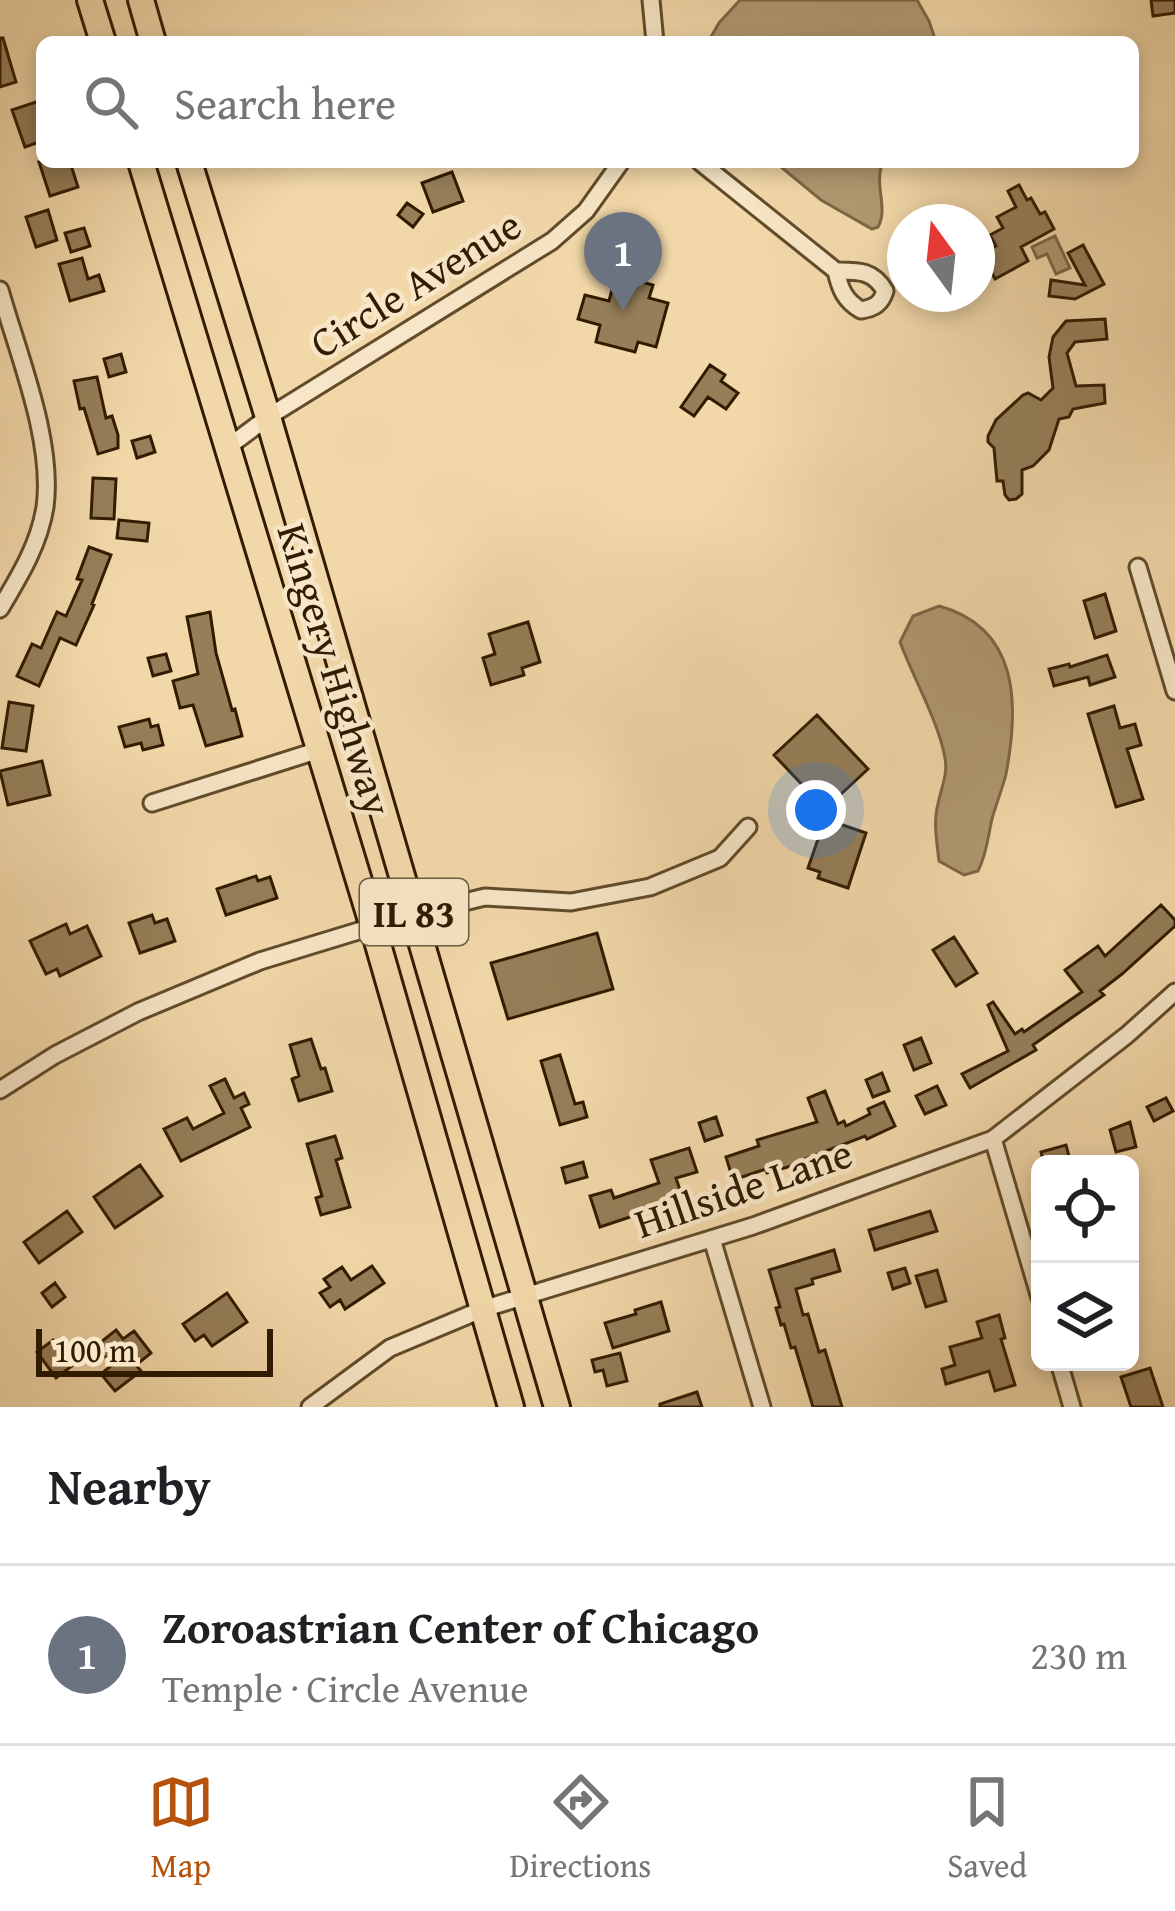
<!DOCTYPE html>
<meta charset="utf-8">
<style>
body{margin:0;font-family:"Gentium Book Plus",serif;background:#f2f2f2;color:#202124}
.controls{position:absolute;right:36px;bottom:36px;display:grid;overflow:hidden;border-radius:18px;box-shadow:0 6px 18px #0003}
.controls button{width:108px;height:108px;display:grid;place-items:center;padding:0;border:0;border-bottom:3px solid #e0e0e0;background:#fff;color:#202124;font:60px sans-serif}
.compass{position:absolute;left:887px;top:204px;width:108px;height:108px;border-radius:50%;background:#fff;box-shadow:0 6px 18px #0003;rotate:345deg}
.scale{position:absolute;left:36px;bottom:30px;width:237px;box-sizing:border-box;padding-left:12px;border:6px solid #311c01;border-top:0;font-size:33px;line-height:42px;white-space:nowrap;color:#311c01;-webkit-text-stroke:9px #f7e6c7;paint-order:stroke}
.you{position:absolute;left:816px;top:810px;width:42px;height:42px;margin:-30px;border:9px solid #fff;border-radius:50%;background:#1a73e8;box-shadow:0 0 0 18px #1a73e833}
.badge{display:grid;place-items:center;width:78px;height:78px;border-radius:50%;background:#b45309;color:#fff;font-size:39px;font-weight:700}
.pin{position:absolute;translate:-50% -99px;filter:drop-shadow(0 3px 6px #0008)}
.pin::after{content:'';position:absolute;top:63px;width:42px;height:36px;background:inherit;clip-path:polygon(0 0,100% 0,50% 100%)}
.list{margin:0;padding:0;list-style:none}
h2{display:flex;justify-content:space-between;align-items:center;height:156px;margin:0;padding:0 48px;font-size:51px}
h2 small{font-size:39px;font-weight:400;color:#757577}
.list li{display:grid;grid-template-columns:78px 1fr auto;gap:36px;align-items:center;box-sizing:border-box;height:180px;padding:0 48px;border-top:3px solid #e0e0e0}
.list b{display:block;font-size:45px;white-space:nowrap}
.list p{margin:0;font-size:39px;white-space:nowrap;color:#757577}
.list em{font-size:39px;font-style:normal;color:#757577}
.icon{flex:none;width:66px;height:66px;fill:none;stroke:currentColor;stroke-width:2;stroke-linecap:round;stroke-linejoin:round}
.map{position:relative;flex:none;width:1175px;height:1407px;overflow:hidden}
.search{position:absolute;background:#fff;box-shadow:0 6px 18px #0003;left:36px;right:36px;top:36px;height:132px;display:flex;align-items:center;gap:30px;box-sizing:border-box;padding:0 42px;border-radius:18px;color:#757577;font-size:45px}
.sheet{height:336px;background:#fff}
nav{display:flex;justify-content:space-around;align-items:center;box-sizing:border-box;height:168px;border-top:3px solid #e0e0e0;background:#fff;font-size:33px;color:#757577}
nav a{display:grid;justify-items:center;gap:6px}
nav .on{color:#b45309}
.map>svg:first-child{display:block}
.water{fill:#b09870;stroke:#7d6644;stroke-width:3}
.building{fill:#957e58;stroke:#311c01;stroke-width:3}
.lines{fill:none;stroke-linecap:round;stroke-linejoin:round}
.street-casing{stroke:#614b2b;stroke-width:21}
.primary-casing{stroke:#311c01;stroke-width:30}
.street{stroke:#f7e6c7;stroke-width:15}
.primary{stroke:#f2d8a9;stroke-width:24}
.labels{text-anchor:middle;dominant-baseline:central;stroke-width:9;stroke-linejoin:round;paint-order:stroke}
.shield{fill:#f7e6c7;stroke:#6c593c;stroke-width:3}
.shield-label{font-size:39px;font-weight:bold;fill:#311c01}
.street-label{font-size:42px;fill:#311c01;stroke:#f7e6c7}
</style>
<div class="map">
<svg width="1175" height="1407" viewBox="0 0 1175 1407">
<rect width="100%" height="100%" fill="#f2d8a9"/>
<filter id="stains"><feTurbulence type="fractalNoise" baseFrequency=".00167" numOctaves="4"/><feColorMatrix values="0 0 0 0 .2 0 0 0 0 .09 0 0 0 0 .02 0 0 0 .5 -.17"/></filter>
<radialGradient id="worn" r=".72"><stop offset=".6" stop-color="#630" stop-opacity="0"/><stop offset="1" stop-color="#630" stop-opacity=".3"/></radialGradient>
<path class="water" d="M 740,0 L 917,0 L 929,21 L 936,42 L 708,42 L 719,23 Z
M 775,162 L 883,162 C 873,185 889,207 878,227 L 872,229 L 821,200 Z
M 1055,236 L 1070,268 L 1056,274 L 1047,254 L 1037,258 L 1032,247 Z
M 939,606 C 1020,628 1019,706 1006,774 C 1002,790 996,804 992,819 C 988,836 987,853 978,871 L 964,875 L 939,861 C 937,843 933,822 938,804 C 941,788 948,775 945,758 C 939,723 913,677 900,642 L 913,616 Z"/>
<path class="building" d="M 1151,0 L 1175,0 L 1175,13 L 1153,16 Z
M 0,38 L 3,38 L 16,82 L 0,87 Z
M 42,100 L 42,141 L 25,147 L 12,110 Z
M 39,162 L 70,162 L 78,187 L 50,196 Z
M 452,172 L 463,201 L 433,212 L 422,183 Z
M 1019,185 L 1027,200 L 1031,198 L 1040,214 L 1045,212 L 1054,229 L 1021,247 L 1028,261 L 995,279 L 982,254 L 996,246 L 990,235 L 1003,228 L 997,217 L 1016,207 L 1008,191 Z
M 407,203 L 423,214 L 413,227 L 398,215 Z
M 48,210 L 57,240 L 36,247 L 26,217 Z
M 84,228 L 90,246 L 71,252 L 65,233 Z
M 1083,245 L 1104,284 L 1075,299 L 1049,296 L 1051,280 L 1085,285 L 1068,253 Z
M 82,258 L 88,279 L 99,275 L 104,291 L 70,301 L 59,264 Z
M 616,275 L 653,285 L 649,298 L 668,303 L 656,347 L 638,342 L 635,352 L 596,342 L 600,325 L 578,319 L 585,295 L 609,301 Z
M 1105,319 L 1107,339 L 1075,342 L 1067,353 L 1076,386 L 1104,385 L 1105,403 L 1073,409 L 1069,417 L 1059,419 L 1049,450 L 1033,466 L 1022,470 L 1022,494 L 1016,499 L 1009,500 L 1005,495 L 1003,481 L 997,481 L 994,448 L 988,442 L 988,436 L 996,420 L 1023,395 L 1028,393 L 1041,400 L 1053,388 L 1049,357 L 1053,337 L 1066,321 Z
M 121,354 L 126,372 L 109,377 L 104,359 Z
M 710,365 L 725,375 L 721,381 L 738,393 L 726,409 L 708,397 L 694,416 L 681,407 Z
M 97,377 L 106,418 L 112,416 L 118,435 L 118,448 L 98,454 L 84,408 L 80,409 L 74,381 Z
M 150,436 L 155,452 L 137,458 L 132,441 Z
M 93,478 L 116,479 L 114,519 L 91,518 Z
M 119,520 L 149,523 L 147,541 L 117,538 Z
M 89,547 L 111,555 L 92,604 L 94,605 L 76,645 L 60,638 L 39,686 L 17,676 L 32,644 L 41,648 L 57,612 L 66,616 L 82,580 L 77,579 Z
M 1105,594 L 1116,631 L 1095,638 L 1084,601 Z
M 210,612 L 216,653 L 232,710 L 235,709 L 242,736 L 206,746 L 193,705 L 180,708 L 173,681 L 198,674 L 187,617 Z
M 528,622 L 540,662 L 522,668 L 524,675 L 491,685 L 483,658 L 495,654 L 489,634 Z
M 166,654 L 171,671 L 153,676 L 148,658 Z
M 1107,655 L 1115,677 L 1090,685 L 1088,677 L 1054,686 L 1049,669 L 1069,664 L 1070,667 Z
M 9,702 L 33,706 L 26,751 L 2,748 Z
M 1114,706 L 1120,728 L 1135,724 L 1141,745 L 1127,749 L 1143,799 L 1116,807 L 1088,714 Z
M 817,715 L 868,769 L 825,809 L 774,755 Z
M 149,719 L 151,727 L 158,725 L 163,745 L 143,750 L 141,743 L 125,747 L 119,727 Z
M 42,761 L 50,795 L 8,805 L 0,771 Z
M 825,819 L 866,833 L 848,888 L 818,878 L 820,872 L 808,868 Z
M 256,876 L 258,881 L 270,877 L 277,898 L 226,915 L 217,889 Z
M 1161,905 L 1175,920 L 1175,926 L 1122,974 L 1100,991 L 1104,995 L 1033,1045 L 1036,1050 L 970,1088 L 962,1074 L 1008,1051 L 988,1005 L 993,1002 L 1015,1034 L 1022,1029 L 1024,1032 L 1082,992 L 1065,970 L 1098,946 L 1105,956 Z
M 152,915 L 155,923 L 167,919 L 175,941 L 140,953 L 129,923 Z
M 66,924 L 70,934 L 87,926 L 101,956 L 60,976 L 57,969 L 46,974 L 30,941 Z
M 597,933 L 613,989 L 508,1019 L 491,963 Z
M 954,937 L 977,973 L 956,986 L 933,950 Z
M 921,1038 L 931,1063 L 914,1070 L 904,1045 Z
M 311,1039 L 321,1069 L 325,1068 L 332,1091 L 299,1101 L 292,1079 L 299,1076 L 290,1045 Z
M 560,1055 L 575,1104 L 583,1102 L 587,1117 L 560,1125 L 541,1061 Z
M 882,1073 L 889,1091 L 873,1097 L 866,1080 Z
M 225,1079 L 234,1098 L 244,1093 L 249,1104 L 241,1108 L 250,1127 L 181,1161 L 164,1129 L 187,1118 L 193,1129 L 224,1113 L 210,1086 Z
M 937,1086 L 946,1105 L 925,1114 L 916,1096 Z
M 825,1091 L 838,1124 L 844,1121 L 846,1126 L 870,1114 L 868,1109 L 884,1102 L 895,1126 L 867,1139 L 865,1136 L 805,1159 L 805,1162 L 767,1173 L 766,1169 L 733,1180 L 726,1157 L 759,1146 L 757,1140 L 817,1122 L 808,1098 Z
M 1166,1098 L 1173,1111 L 1154,1121 L 1147,1107 Z
M 716,1117 L 722,1135 L 705,1141 L 699,1123 Z
M 1130,1122 L 1136,1147 L 1116,1152 L 1110,1130 Z
M 335,1136 L 342,1158 L 336,1160 L 350,1207 L 321,1215 L 316,1198 L 322,1196 L 307,1144 Z
M 1066,1145 L 1071,1164 L 1044,1164 L 1041,1152 Z
M 689,1148 L 697,1172 L 676,1178 L 684,1202 L 667,1208 L 666,1205 L 600,1227 L 590,1196 L 611,1190 L 614,1198 L 659,1183 L 651,1160 Z
M 583,1162 L 587,1177 L 566,1183 L 562,1168 Z
M 140,1165 L 162,1196 L 115,1228 L 94,1197 Z
M 67,1211 L 82,1232 L 39,1263 L 24,1242 Z
M 930,1211 L 937,1231 L 875,1250 L 869,1230 Z
M 834,1250 L 840,1271 L 812,1279 L 813,1284 L 796,1289 L 803,1315 L 808,1314 L 819,1352 L 825,1350 L 842,1407 L 813,1407 L 795,1347 L 791,1348 L 784,1324 L 781,1325 L 776,1308 L 780,1307 L 769,1270 Z
M 372,1266 L 384,1283 L 345,1309 L 340,1300 L 330,1307 L 320,1293 L 330,1287 L 324,1279 L 342,1267 L 351,1280 Z
M 905,1268 L 910,1283 L 893,1289 L 888,1273 Z
M 937,1270 L 946,1301 L 926,1307 L 916,1276 Z
M 55,1283 L 65,1297 L 52,1307 L 42,1293 Z
M 227,1293 L 247,1322 L 212,1346 L 204,1335 L 195,1341 L 183,1324 Z
M 661,1302 L 669,1331 L 613,1348 L 605,1323 L 636,1314 L 635,1310 Z
M 999,1315 L 1005,1338 L 1001,1339 L 1015,1385 L 995,1391 L 989,1371 L 946,1384 L 942,1369 L 955,1365 L 950,1347 L 982,1338 L 977,1322 Z
M 116,1330 L 123,1339 L 134,1331 L 151,1353 L 136,1365 L 141,1371 L 115,1391 L 101,1374 L 112,1365 L 96,1346 Z
M 53,1340 L 72,1366 L 56,1378 L 37,1352 Z
M 620,1353 L 627,1381 L 607,1386 L 603,1370 L 595,1372 L 592,1360 Z
M 1150,1368 L 1163,1407 L 1131,1407 L 1121,1377 Z
M 697,1392 L 702,1407 L 660,1407 L 660,1404 Z"/>
<g class="lines">
<g class="street-casing">
<path id="street" d="M 651,0 L 655,42
M 700,162 L 836,271 C 840,289 845,301 861,310 C 874,308 881,304 885,291 C 873,270 858,271 836,271
M 0,290 C 18,354 54,441 45,507 C 39,545 19,577 0,609
M 228,447 L 268,417 L 552,241 L 586,211 L 621,162
M 1138,567 L 1175,691
M 152,803 L 319,750
M 0,1090 L 55,1055 L 138,1012 L 260,961 L 414,914 L 485,897 L 571,902 L 650,887 L 720,858 L 748,827
M 993,1139 L 1040,1298
M 712,1239 L 762,1407
M 1059,1362 L 1072,1407
M 310,1407 L 390,1348 L 483,1309 L 753,1226 L 993,1139 L 1127,1035 L 1175,992"/>
</g>
<g class="primary-casing">
<path id="primary" d="M 90,0 L 103,42
M 141,0 L 153,42
M 141,162 L 373,927 L 511,1407
M 189,162 L 268,417 L 557,1407"/>
</g>
<use href="#street" class="street"/>
<use href="#primary" class="primary"/>
</g>
<g class="labels">
<rect class="shield" x="360" y="879" width="108" height="66" rx="9"/>
<g class="shield-label">
<text x="414" y="912">IL 83</text>
</g>
<g class="street-label">
<text transform="translate(415 283) rotate(-32)">Circle Avenue</text>
<text transform="translate(336 669) rotate(73)">Kingery Highway</text>
<text transform="translate(743 1187) rotate(-19)">Hillside Lane</text>
</g>
</g>
<rect width="100%" height="100%" filter="url(#stains)"/>
<rect width="100%" height="100%" fill="url(#worn)"/>
</svg>
<div class="controls">
<button><svg class="icon" aria-label="locate" viewBox="0 0 24 24"><circle cx="12" cy="12" r="6"/><path d="M12 2v4M12 18v4M2 12h4M18 12h4"/></svg></button>
<button><svg class="icon" aria-label="layers" viewBox="0 0 24 24"><path d="M12 4l9 5-9 5-9-5zM3 14l9 5 9-5"/></svg></button>
</div>
<svg class="compass" viewBox="-18 -18 36 36"><path d="M0-13l5 13h-10z" fill="#e53935"/><path d="M0 13l5-13h-10z" fill="#757577"/></svg>
<div class="scale">100 m</div>
<div class="you"></div>
<div class="pin badge" style="left:623px;top:311px;background:#6b7280">1</div>
<div class="search"><svg class="icon" aria-label="search" viewBox="0 0 24 24"><circle cx="10" cy="10" r="6"/><path d="M15 15l6 6"/></svg>Search here</div>
</div>
<section class="sheet">
<h2>Nearby<small></small></h2>
<ul class="list">
<li><span class="badge" style="background:#6b7280">1</span><div><b>Zoroastrian Center of Chicago</b><p>Temple · Circle Avenue</p></div><em>230 m</em></li>
</ul>
</section>
<nav>
<a class="on"><svg class="icon" aria-label="map" viewBox="0 0 24 24"><path d="M3 6l6-2 6 2 6-2v14l-6 2-6-2-6 2zM9 4v14M15 6v14"/></svg>Map</a>
<a><svg class="icon" aria-label="directions" viewBox="0 0 24 24"><path d="M12 3l9 9-9 9-9-9zM9 14v-3h6M13 9l2 2-2 2"/></svg>Directions</a>
<a><svg class="icon" aria-label="saved" viewBox="0 0 24 24"><path d="M7 4h10v16l-5-4-5 4z"/></svg>Saved</a>
</nav>
